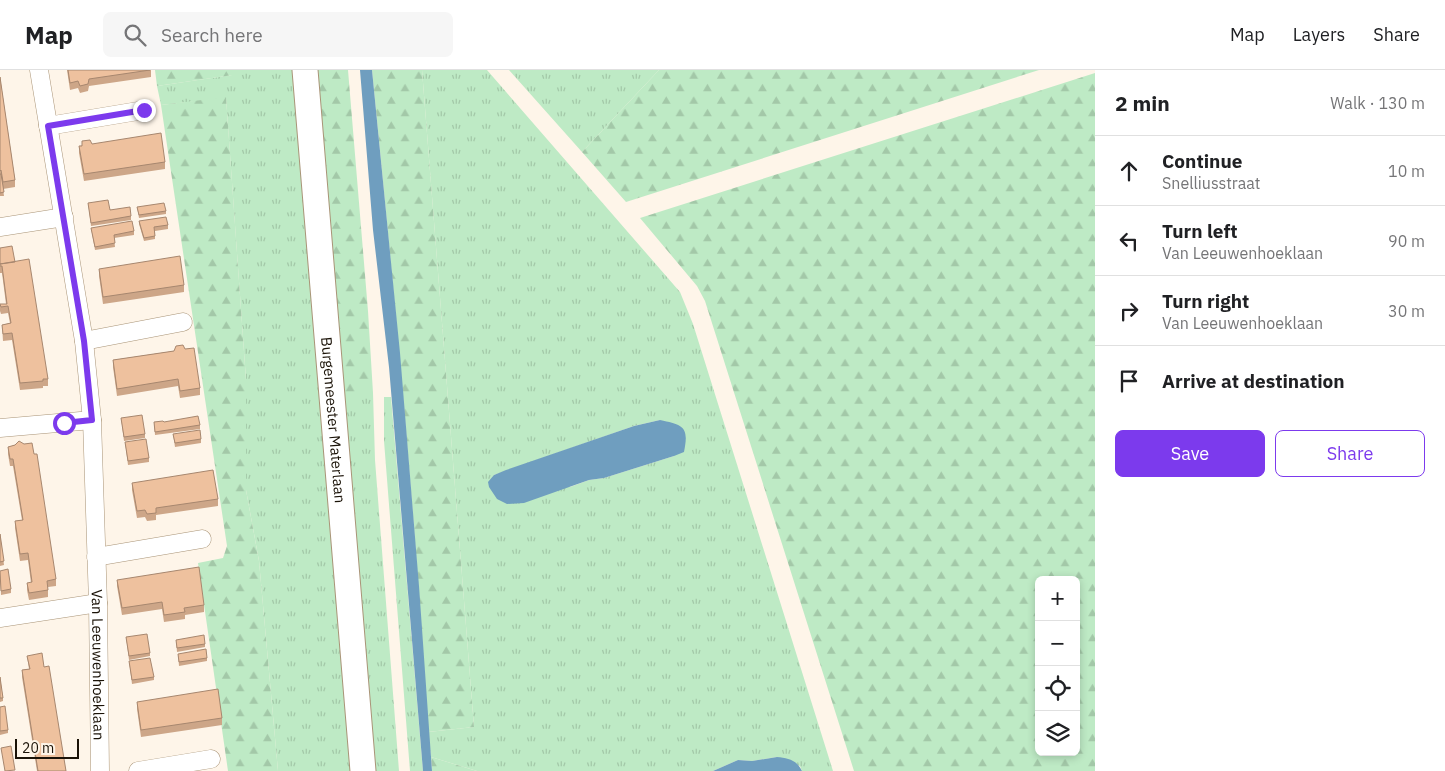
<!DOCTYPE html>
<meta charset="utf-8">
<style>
body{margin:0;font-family:"IBM Plex Sans",sans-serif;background:#f6f6f6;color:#202124}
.controls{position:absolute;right:15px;bottom:15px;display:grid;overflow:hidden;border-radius:8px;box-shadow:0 2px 8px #0003}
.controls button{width:45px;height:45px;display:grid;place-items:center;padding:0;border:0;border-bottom:1px solid #e0e0e0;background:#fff;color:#202124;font:25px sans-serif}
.scale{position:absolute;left:15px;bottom:12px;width:64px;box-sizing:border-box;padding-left:5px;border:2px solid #1a1207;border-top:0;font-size:14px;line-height:18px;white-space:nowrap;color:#1a1207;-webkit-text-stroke:4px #fef5e9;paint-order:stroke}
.stop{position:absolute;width:15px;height:15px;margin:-11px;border:4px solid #7c3aed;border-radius:50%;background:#fff}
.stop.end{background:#7c3aed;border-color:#fff;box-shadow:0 1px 5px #0008}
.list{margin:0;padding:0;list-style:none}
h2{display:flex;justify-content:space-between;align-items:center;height:65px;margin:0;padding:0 20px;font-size:21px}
h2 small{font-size:16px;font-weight:400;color:#757577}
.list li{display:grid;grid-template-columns:32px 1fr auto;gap:15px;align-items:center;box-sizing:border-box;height:70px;padding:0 20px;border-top:1px solid #e0e0e0}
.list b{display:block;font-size:19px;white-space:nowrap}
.list p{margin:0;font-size:16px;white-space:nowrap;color:#757577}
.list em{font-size:16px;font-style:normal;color:#757577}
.actions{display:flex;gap:10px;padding:15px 20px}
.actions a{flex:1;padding:11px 0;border:1px solid #7c3aed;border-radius:8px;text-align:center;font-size:18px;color:#7c3aed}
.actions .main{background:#7c3aed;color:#fff}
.icon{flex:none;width:28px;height:28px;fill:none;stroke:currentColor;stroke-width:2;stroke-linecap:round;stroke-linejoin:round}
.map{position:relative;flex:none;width:1095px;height:701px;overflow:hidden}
header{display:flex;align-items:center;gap:30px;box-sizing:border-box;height:70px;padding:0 25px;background:#fff;border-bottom:1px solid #e0e0e0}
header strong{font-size:24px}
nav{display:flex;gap:28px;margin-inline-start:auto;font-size:18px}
.search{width:350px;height:45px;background:#f6f6f6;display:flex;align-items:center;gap:12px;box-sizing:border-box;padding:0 18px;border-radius:8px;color:#757577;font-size:19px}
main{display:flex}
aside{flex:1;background:#fff}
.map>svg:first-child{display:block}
.grass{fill:url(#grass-tufts);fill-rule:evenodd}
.forest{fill:url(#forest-firs);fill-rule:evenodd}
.water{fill:#6f9ebf}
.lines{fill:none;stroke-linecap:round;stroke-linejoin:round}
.minor-casing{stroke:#a99477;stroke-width:19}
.secondary-casing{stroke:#a99477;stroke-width:27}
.minor{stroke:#fff;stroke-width:18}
.secondary{stroke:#fff;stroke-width:25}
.wall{fill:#cda688}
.building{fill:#eec19e;stroke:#a7876f}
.route{stroke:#7c3aed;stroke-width:6}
.labels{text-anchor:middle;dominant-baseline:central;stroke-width:4.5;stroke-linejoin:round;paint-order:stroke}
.street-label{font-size:15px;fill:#1a1207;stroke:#fef5e9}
</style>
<header>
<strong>Map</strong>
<div class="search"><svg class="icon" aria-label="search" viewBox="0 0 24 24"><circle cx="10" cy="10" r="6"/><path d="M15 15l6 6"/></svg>Search here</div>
<nav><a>Map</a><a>Layers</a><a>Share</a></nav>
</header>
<main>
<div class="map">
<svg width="1095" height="701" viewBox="0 0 1095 701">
<defs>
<pattern id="grass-tufts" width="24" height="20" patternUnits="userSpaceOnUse" patternTransform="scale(1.25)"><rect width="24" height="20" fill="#beeac5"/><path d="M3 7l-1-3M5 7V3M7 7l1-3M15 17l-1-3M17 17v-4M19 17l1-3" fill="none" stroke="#a3c8a8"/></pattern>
<pattern id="forest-firs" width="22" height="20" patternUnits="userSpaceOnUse" patternTransform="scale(1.25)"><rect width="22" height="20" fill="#beeac5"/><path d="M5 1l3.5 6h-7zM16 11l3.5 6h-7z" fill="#a3c8a8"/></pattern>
</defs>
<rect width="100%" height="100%" fill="#fef5e9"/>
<path class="grass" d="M 232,0 L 293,0 L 352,701 L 278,701 L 259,491 L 246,420 L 246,310 L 226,28 L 161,35 L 157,16 L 232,5 Z
M 422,0 L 487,0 L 680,222 L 693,254 L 833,701 L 802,701 L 800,696 L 777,687 L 752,691 L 738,690 L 713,701 L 477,701 L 431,687 L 428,662 L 474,657 ZM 660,350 L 674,386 L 604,408 L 589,410 L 570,417 L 494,405 L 634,356 Z
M 509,0 L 659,0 L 582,82 Z
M 343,323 L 373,323 L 375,390 L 399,701 L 374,701 Z
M 384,327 L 391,327 L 423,701 L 410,701 L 384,371 Z"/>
<path class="forest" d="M 155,0 L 232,0 L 233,5 L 157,16 Z
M 318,0 L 348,0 L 368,241 L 373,323 L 343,323 Z
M 372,0 L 422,0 L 474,657 L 428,662 C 415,441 394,220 372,0 Z
M 659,0 L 1039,0 L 626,132 L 582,82 Z
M 1095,3 L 1095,701 L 854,701 L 705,231 L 697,216 L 640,148 ZM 1039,510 L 1076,510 L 1076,682 L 1039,682 Z
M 226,27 L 246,310 L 246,420 L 259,491 L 278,701 L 228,701 L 198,493 L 223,488 L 227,476 L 161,35 Z
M 431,687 L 477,701 L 432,701 Z"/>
<path class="water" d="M 360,0 L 372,0 L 400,283 L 419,516 L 432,701 L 423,701 L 389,297 L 373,160 Z
M 660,350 C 684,355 689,357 684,382 L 674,386 L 604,408 L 589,410 L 524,433 L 507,434 L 497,429 L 489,417 L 488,412 L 494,405 L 506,400 L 634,356 Z
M 777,687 C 788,688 797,690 802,701 L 713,701 L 738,690 L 752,691 Z"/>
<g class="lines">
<g class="minor-casing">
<g id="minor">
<path id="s1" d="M 39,0 L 84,271 L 92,350 L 98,533 L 100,701"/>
<path d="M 48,56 L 144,40"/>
<path d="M 0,157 L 64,147"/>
<path d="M 84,271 L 183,252"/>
<path d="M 0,358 L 92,350"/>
<path d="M 96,487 L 202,469"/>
<path d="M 0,548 L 98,533"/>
<path d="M 138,701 L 211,689"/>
</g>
</g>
<g class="secondary-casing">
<g id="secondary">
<path id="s2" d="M 305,0 L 363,701"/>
</g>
</g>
<use href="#minor" class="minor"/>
<use href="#secondary" class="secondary"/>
</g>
<path class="wall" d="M 67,0 L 151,0 L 151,7 L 89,16 L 88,21 L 80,23 L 78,18 L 70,20 Z
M 0,7 L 15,110 L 15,117 L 3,119 L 4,126 L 0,126 Z
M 92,74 L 165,92 L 165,99 L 84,111 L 79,83 L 79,76 Z
M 88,133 L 131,146 L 131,150 L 91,156 Z
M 137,137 L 166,141 L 166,144 L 139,148 Z
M 139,151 L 168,155 L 168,159 L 155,161 L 155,169 L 144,171 L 139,154 Z
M 91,158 L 134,161 L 134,165 L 114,168 L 115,177 L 95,180 Z
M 0,178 L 15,192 L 48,309 L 48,316 L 43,316 L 43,318 L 20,320 L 12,270 L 3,271 L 2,255 L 10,253 L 8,243 L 1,244 L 0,241 L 0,234 L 6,234 L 2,203 L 0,203 Z
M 99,199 L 184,215 L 184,222 L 103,234 L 99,206 Z
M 174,281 L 200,318 L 200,325 L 180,328 L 178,316 L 117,326 L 113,297 L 113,290 Z
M 121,348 L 145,364 L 145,368 L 124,371 Z
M 154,352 L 200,355 L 200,359 L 155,365 Z
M 173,364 L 201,369 L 201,373 L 175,377 Z
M 125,372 L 149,388 L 149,392 L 128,395 Z
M 15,375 L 56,509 L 56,516 L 48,517 L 48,527 L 29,530 L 27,520 L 27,513 L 31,513 L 28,490 L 20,491 L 15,458 L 15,451 L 22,450 L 13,396 L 10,396 L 8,384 L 8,377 Z
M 132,413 L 218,429 L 218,436 L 156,445 L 156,450 L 147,451 L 145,447 L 137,448 L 132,420 Z
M 0,464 L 4,495 L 0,496 Z
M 0,501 L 11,519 L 11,523 L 1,525 Z
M 117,510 L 204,535 L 204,542 L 185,545 L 185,549 L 164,552 L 162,539 L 122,545 L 117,516 Z
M 126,567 L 150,583 L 150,586 L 129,590 Z
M 176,570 L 205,574 L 205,577 L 177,582 Z
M 178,584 L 207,588 L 207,591 L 179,596 Z
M 27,586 L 44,597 L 66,701 L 37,701 L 22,607 L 22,600 L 29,599 Z
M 129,591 L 154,607 L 154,610 L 132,614 Z
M 0,607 L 3,628 L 3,631 L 0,632 Z
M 137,632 L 222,648 L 222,655 L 141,667 L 137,639 Z
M 0,637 L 8,660 L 8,663 L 0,665 Z"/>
<path class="building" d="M 68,0 L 150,0 L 89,9 L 88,14 L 80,16 L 78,11 L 70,13 Z
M 0,7 L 15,110 L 3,112 L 1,100 L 0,101 Z
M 161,63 L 165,92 L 84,104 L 79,76 L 82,76 L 82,71 L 90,70 L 92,74 Z
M 0,104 L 1,104 L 4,122 L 0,123 Z
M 108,130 L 110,140 L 130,137 L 131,146 L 91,153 L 88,133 Z
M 164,133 L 166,141 L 139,145 L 137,137 Z
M 166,147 L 168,155 L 154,157 L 155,166 L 144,168 L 139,151 Z
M 132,151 L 134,161 L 114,165 L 115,173 L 95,177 L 91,158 Z
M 12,176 L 15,192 L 0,194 L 0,178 Z
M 180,186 L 184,215 L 103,227 L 99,199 Z
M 29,189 L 48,309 L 43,309 L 43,311 L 20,313 L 12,263 L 3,264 L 2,255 L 11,253 L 8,236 L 1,237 L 0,234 L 7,234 L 2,196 L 0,196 L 0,194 Z
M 183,275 L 185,279 L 194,278 L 200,318 L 180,321 L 178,309 L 117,319 L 113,290 L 174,281 L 176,276 Z
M 142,345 L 145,364 L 124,367 L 121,348 Z
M 198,346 L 200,355 L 155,362 L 154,352 L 163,351 L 164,352 Z
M 200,360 L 201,369 L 175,373 L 173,364 Z
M 146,369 L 149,388 L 128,391 L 125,372 Z
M 19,371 L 24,374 L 32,373 L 34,384 L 37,384 L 56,509 L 47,511 L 48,520 L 29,523 L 27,513 L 32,512 L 28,483 L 20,484 L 15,451 L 23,450 L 13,389 L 10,389 L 8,377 L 15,375 Z
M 213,400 L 218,429 L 156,438 L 156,443 L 147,444 L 145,440 L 137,441 L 132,413 Z
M 0,464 L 4,491 L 0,492 Z
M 199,497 L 204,535 L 184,538 L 185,542 L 164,545 L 162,532 L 122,538 L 117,510 Z
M 8,499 L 11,519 L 1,521 L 0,501 Z
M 147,564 L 150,583 L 129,586 L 126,567 Z
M 204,565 L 205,574 L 177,578 L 176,570 Z
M 206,579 L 207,588 L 179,592 L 178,584 Z
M 42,583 L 44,597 L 49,596 L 66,701 L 38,701 L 22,600 L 30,599 L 27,586 Z
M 150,588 L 154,607 L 132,610 L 129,591 Z
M 0,607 L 3,628 L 0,628 Z
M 218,619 L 222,648 L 141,660 L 137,632 Z
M 5,636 L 8,660 L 0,661 L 0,637 Z
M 11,676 L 15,700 L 5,701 L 1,678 Z"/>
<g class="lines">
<path class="route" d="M 64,353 L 92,350 L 84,271 L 48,56 L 144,40"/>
</g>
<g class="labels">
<g class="street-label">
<text stroke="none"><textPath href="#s2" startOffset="351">Burgemeester Materlaan</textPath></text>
<text stroke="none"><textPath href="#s1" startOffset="599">Van Leeuwenhoeklaan</textPath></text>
</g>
</g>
</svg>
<div class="controls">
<button>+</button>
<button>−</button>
<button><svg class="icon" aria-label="locate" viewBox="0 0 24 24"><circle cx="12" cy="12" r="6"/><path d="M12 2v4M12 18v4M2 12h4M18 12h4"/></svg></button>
<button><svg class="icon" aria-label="layers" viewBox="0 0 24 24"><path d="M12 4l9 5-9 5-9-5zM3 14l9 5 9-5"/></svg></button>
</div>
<div class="scale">20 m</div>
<div class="stop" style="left:64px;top:353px"></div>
<div class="stop end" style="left:144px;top:40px"></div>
</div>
<aside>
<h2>2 min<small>Walk · 130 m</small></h2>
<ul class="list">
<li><svg class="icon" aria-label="ahead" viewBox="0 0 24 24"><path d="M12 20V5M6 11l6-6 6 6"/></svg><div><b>Continue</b><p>Snelliusstraat</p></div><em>10 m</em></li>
<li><svg class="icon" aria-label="left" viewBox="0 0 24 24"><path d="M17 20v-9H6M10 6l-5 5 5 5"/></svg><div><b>Turn left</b><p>Van Leeuwenhoeklaan</p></div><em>90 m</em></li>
<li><svg class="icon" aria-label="right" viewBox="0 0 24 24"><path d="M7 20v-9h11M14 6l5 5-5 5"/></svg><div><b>Turn right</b><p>Van Leeuwenhoeklaan</p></div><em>30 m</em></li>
<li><svg class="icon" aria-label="arrive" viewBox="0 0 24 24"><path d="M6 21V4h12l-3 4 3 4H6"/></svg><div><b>Arrive at destination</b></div></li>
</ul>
<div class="actions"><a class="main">Save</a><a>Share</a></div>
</aside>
</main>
